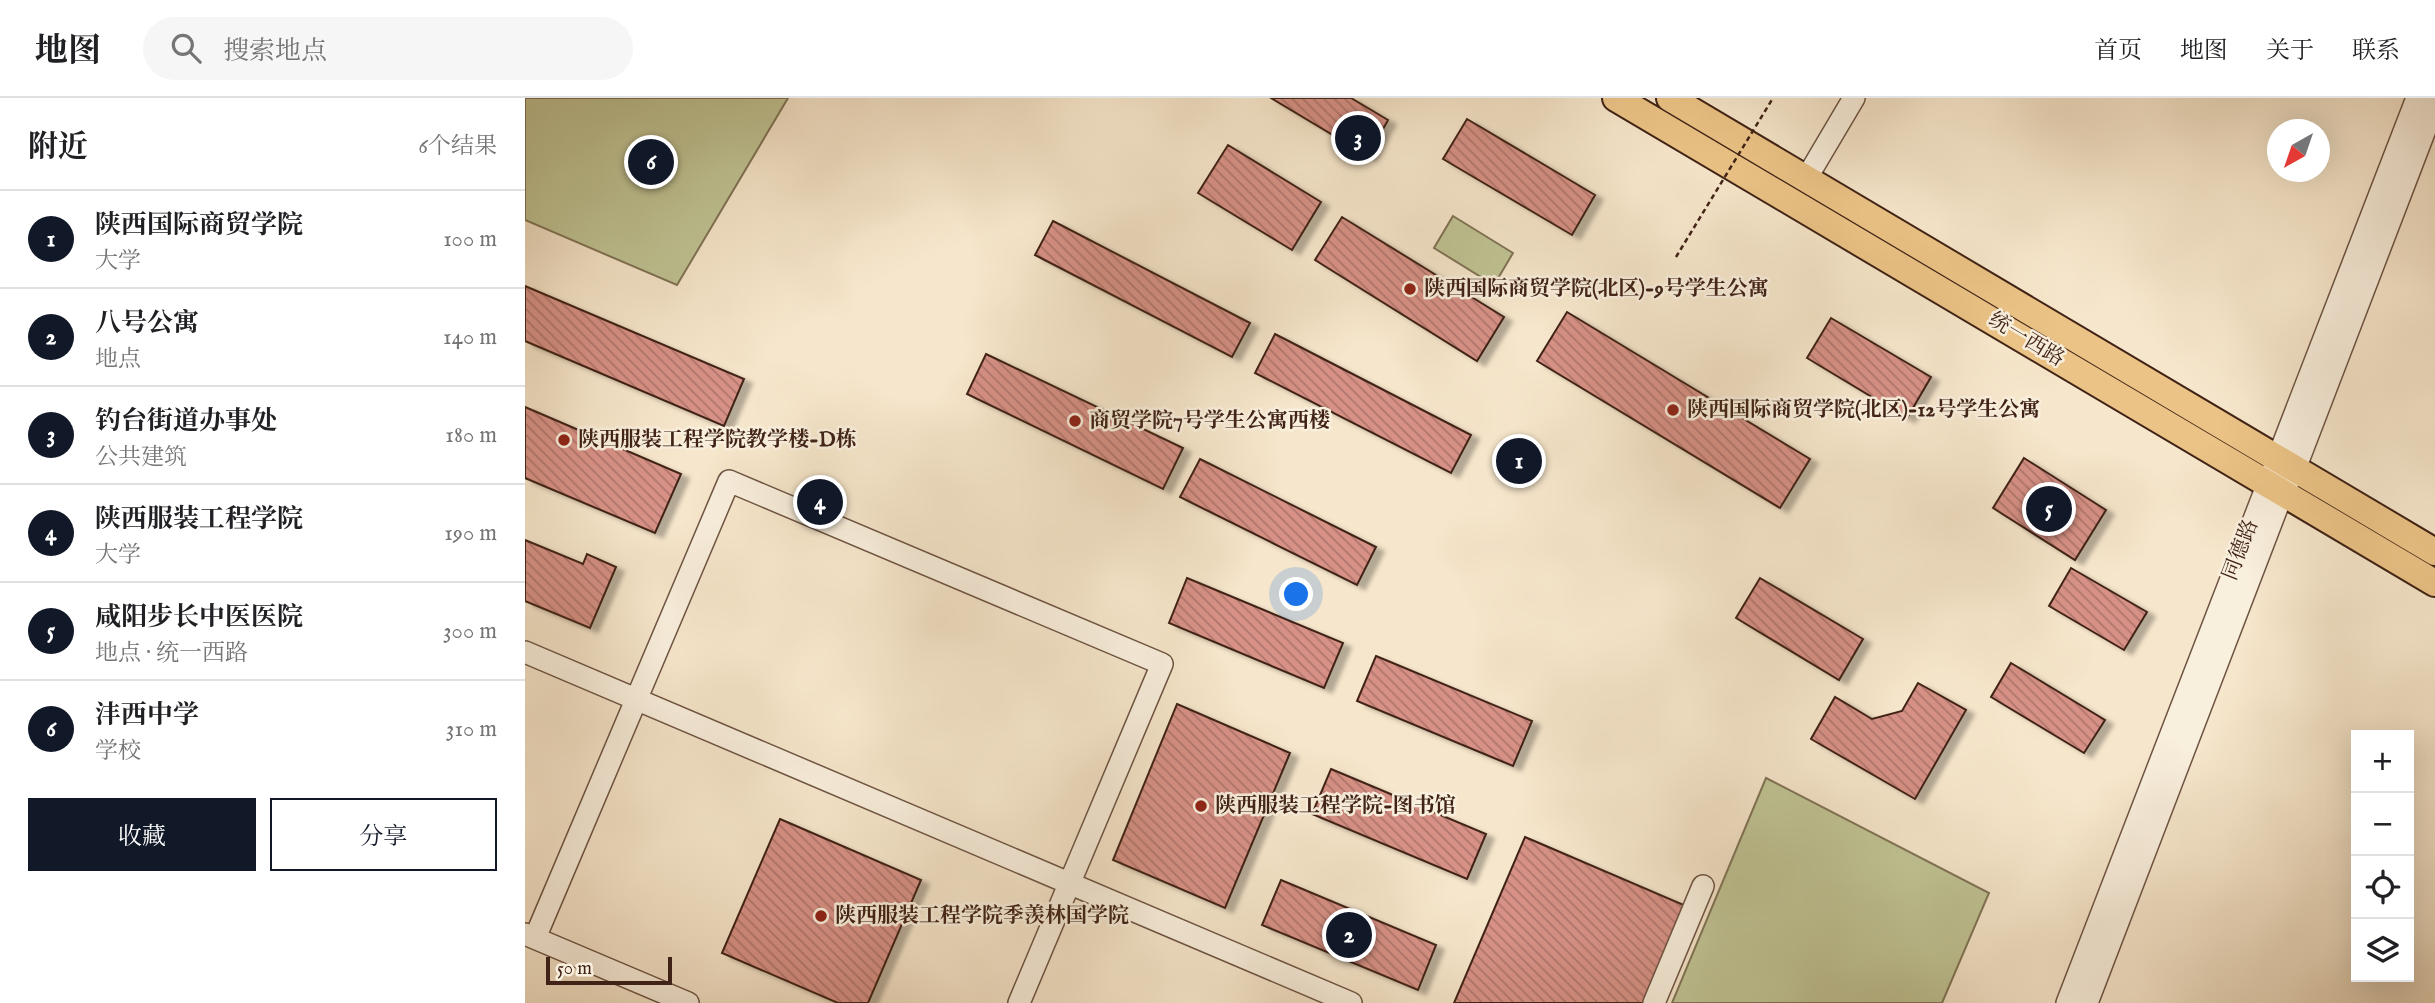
<!DOCTYPE html>
<html lang="zh">
<meta charset="utf-8">
<style>
body{margin:0;font-family:"IM FELL English","Noto Serif SC",serif;background:#f6f6f6;color:#202124}
.controls{position:absolute;right:21px;bottom:21px;display:grid;overflow:hidden;border-radius:0px;box-shadow:0 7px 28px #0002}
.controls button{width:63px;height:63px;display:grid;place-items:center;padding:0;border:0;border-bottom:2px solid #e0e0e0;background:#fff;color:#202124;font:35px sans-serif}
.compass{position:absolute;left:1742px;top:21px;width:63px;height:63px;border-radius:50%;background:#fff;box-shadow:0 7px 28px #0002;rotate:220deg}
.scale{position:absolute;left:21px;bottom:18px;width:126px;box-sizing:border-box;padding-left:7px;border:4px solid #402316;border-top:0;font-size:19px;line-height:24px;white-space:nowrap;color:#402316;-webkit-text-stroke:5px #f9efdd;paint-order:stroke}
.you{position:absolute;left:772px;top:497px;width:24px;height:24px;margin:-18px;border:5px solid #fff;border-radius:50%;background:#1a73e8;box-shadow:0 0 0 10px #1a73e833}
.badge{display:grid;place-items:center;width:46px;height:46px;border-radius:50%;background:#111827;color:#fff;font-size:23px;font-weight:700}
.pin{position:absolute;translate:-50% -50%;border:4px solid #fff;box-shadow:0 2px 7px #0006}
.list{margin:0;padding:0;list-style:none}
h2{display:flex;justify-content:space-between;align-items:center;height:91px;margin:0;padding:0 28px;font-size:30px}
h2 small{font-size:23px;font-weight:400;color:#757577}
.list li{display:grid;grid-template-columns:46px 1fr auto;gap:21px;align-items:center;box-sizing:border-box;height:98px;padding:0 28px;border-top:2px solid #e0e0e0}
.list b{display:block;font-size:26px;white-space:nowrap}
.list p{margin:0;font-size:23px;white-space:nowrap;color:#757577}
.list em{font-size:23px;font-style:normal;color:#757577}
.actions{display:flex;gap:14px;padding:21px 28px}
.actions a{flex:1;padding:16px 0;border:2px solid #111827;border-radius:0px;text-align:center;font-size:24px;color:#111827}
.actions .main{background:#111827;color:#fff}
.icon{flex:none;width:38px;height:38px;fill:none;stroke:currentColor;stroke-width:2;stroke-linecap:round;stroke-linejoin:round}
.map{position:relative;flex:none;width:1910px;height:905px;overflow:hidden}
header{display:flex;align-items:center;gap:42px;box-sizing:border-box;height:98px;padding:0 35px;background:#fff;border-bottom:2px solid #e0e0e0}
header strong{font-size:33px}
nav{display:flex;gap:38px;margin-inline-start:auto;font-size:24px}
.search{width:490px;height:63px;background:#f6f6f6;display:flex;align-items:center;gap:18px;box-sizing:border-box;padding:0 24px;border-radius:38px;color:#757577;font-size:26px}
main{display:flex}
aside{flex:1;background:#fff}
.map>svg:first-child{display:block}
.pitch{fill:#c0c495;stroke:#807456;stroke-width:2}
.building{fill:url(#building-back-hatch);stroke:#402316;stroke-width:2;filter:url(#shadow)}
.lines{fill:none;stroke-linecap:round;stroke-linejoin:round}
.minor-casing{stroke:#6e5443;stroke-width:24}
.major-casing{stroke:#402316;stroke-width:30}
.minor{stroke:#f9efdd;stroke-width:21}
.major{stroke:#ebc386;stroke-width:26}
.path-bridge{stroke:#402316;stroke-width:2.5;stroke-dasharray:5 3.5;stroke-linecap:butt}
.poi-dot{fill:#8f2418;stroke:#f9efdd;stroke-width:2.5}
.labels{text-anchor:middle;dominant-baseline:central;stroke-width:5;stroke-linejoin:round;paint-order:stroke}
.poi-label{font-size:21px;font-weight:bold;fill:#402316;stroke:#f9efdd;text-anchor:start}
.street-label{font-size:21px;fill:#402316;stroke:#f9efdd}
</style>
<header>
<strong>地图</strong>
<div class="search"><svg class="icon" aria-label="search" viewBox="0 0 24 24"><circle cx="10" cy="10" r="6"/><path d="M15 15l6 6"/></svg>搜索地点</div>
<nav><a>首页</a><a>地图</a><a>关于</a><a>联系</a></nav>
</header>
<main>
<aside>
<h2>附近<small>6个结果</small></h2>
<ul class="list">
<li><span class="badge">1</span><div><b>陕西国际商贸学院</b><p>大学</p></div><em>100 m</em></li>
<li><span class="badge">2</span><div><b>八号公寓</b><p>地点</p></div><em>140 m</em></li>
<li><span class="badge">3</span><div><b>钓台街道办事处</b><p>公共建筑</p></div><em>180 m</em></li>
<li><span class="badge">4</span><div><b>陕西服装工程学院</b><p>大学</p></div><em>190 m</em></li>
<li><span class="badge">5</span><div><b>咸阳步长中医医院</b><p>地点 · 统一西路</p></div><em>300 m</em></li>
<li><span class="badge">6</span><div><b>沣西中学</b><p>学校</p></div><em>310 m</em></li>
</ul>
<div class="actions"><a class="main">收藏</a><a>分享</a></div>
</aside>
<div class="map">
<svg width="1910" height="905" viewBox="0 0 1910 905">
<defs>
<pattern id="building-back-hatch" width="6" height="6" patternUnits="userSpaceOnUse" patternTransform="scale(1.75)"><rect width="6" height="6" fill="#d79186"/><path d="M-1 5l2 2M0 0l6 6M5-1l2 2" fill="none" stroke="#b0766d"/></pattern>
<filter id="shadow"><feDropShadow dx="8" dy="4.5" stdDeviation="2" flood-color="#0004"/></filter>
</defs>
<rect width="100%" height="100%" fill="#f6e6cb"/>
<filter id="stains"><feTurbulence type="fractalNoise" baseFrequency=".00286" numOctaves="4"/><feColorMatrix values="0 0 0 0 .2 0 0 0 0 .09 0 0 0 0 .02 0 0 0 .5 -.17"/></filter>
<radialGradient id="worn" r=".72"><stop offset=".6" stop-color="#630" stop-opacity="0"/><stop offset="1" stop-color="#630" stop-opacity=".3"/></radialGradient>
<path class="pitch" d="M 0,0 L 263,0 L 152,187 L 0,122 Z
M 928,118 L 988,155 L 969,187 L 909,150 Z
M 1241,680 L 1464,795 L 1417,905 L 1147,905 Z"/>
<path class="building" d="M 746,0 L 826,0 L 863,22 L 843,58 Z
M 942,21 L 1070,97 L 1047,137 L 918,61 Z
M 703,47 L 796,104 L 767,152 L 673,95 Z
M 817,119 L 979,219 L 952,263 L 790,162 Z
M 528,123 L 725,225 L 707,259 L 510,157 Z
M 0,188 L 219,281 L 199,328 L 0,243 Z
M 1042,214 L 1285,361 L 1255,410 L 1012,263 Z
M 1306,220 L 1406,279 L 1382,320 L 1282,260 Z
M 750,236 L 946,337 L 926,375 L 730,275 Z
M 461,256 L 658,350 L 638,391 L 442,296 Z
M 0,309 L 156,376 L 130,435 L 0,380 Z
M 1499,360 L 1581,412 L 1550,462 L 1468,410 Z
M 675,361 L 851,449 L 832,487 L 655,399 Z
M 0,442 L 58,466 L 62,456 L 91,469 L 65,530 L 0,503 Z
M 1546,470 L 1622,514 L 1599,552 L 1524,508 Z
M 662,480 L 818,545 L 799,590 L 644,525 Z
M 1235,480 L 1338,541 L 1314,582 L 1211,520 Z
M 851,558 L 1007,623 L 988,668 L 832,603 Z
M 1486,565 L 1580,622 L 1559,655 L 1466,599 Z
M 1393,585 L 1441,612 L 1390,701 L 1286,641 L 1310,599 L 1347,621 L 1377,613 Z
M 652,606 L 765,655 L 700,810 L 588,762 Z
M 806,671 L 961,736 L 942,781 L 787,716 Z
M 255,721 L 396,782 L 343,905 L 313,905 L 197,855 Z
M 1000,739 L 1161,808 L 1120,905 L 929,905 Z
M 756,782 L 911,847 L 893,892 L 737,827 Z"/>
<g class="lines">
<g class="minor-casing">
<path id="minor" d="M 1281,81 L 1329,0
M 0,554 L 826,905
M 0,836 L 163,905
M 10,840 L 204,383 L 637,566 L 494,905
M 1129,905 L 1178,788
M 1542,905 L 1892,0
M 1562,905 L 1758,394 L 1770,371 L 1910,6"/>
</g>
<g class="major-casing">
<path id="major" d="M 1091,0 L 1910,485
M 1145,0 L 1910,454"/>
</g>
<use href="#minor" class="minor"/>
<use href="#major" class="major"/>
<path class="path-bridge" d="M 1151,159 L 1248,0"/>
</g>
<g class="poi-dot">
<circle cx="885" cy="191" r="7"/>
<circle cx="1148" cy="312" r="7"/>
<circle cx="550" cy="323" r="7"/>
<circle cx="39" cy="342" r="7"/>
<circle cx="676" cy="708" r="7"/>
<circle cx="296" cy="818" r="7"/>
</g>
<g class="labels">
<g class="poi-label">
<text x="899" y="191">陕西国际商贸学院(北区)-9号学生公寓</text>
<text x="1162" y="312">陕西国际商贸学院(北区)-12号学生公寓</text>
<text x="564" y="323">商贸学院7号学生公寓西楼</text>
<text x="53" y="342">陕西服装工程学院教学楼-D栋</text>
<text x="690" y="708">陕西服装工程学院-图书馆</text>
<text x="310" y="818">陕西服装工程学院季羡林国学院</text>
</g>
<g class="street-label">
<text transform="translate(1501 242) rotate(31)">统一西路</text>
<text transform="translate(1716 452) rotate(-69)">同德路</text>
</g>
</g>
<rect width="100%" height="100%" filter="url(#stains)"/>
<rect width="100%" height="100%" fill="url(#worn)"/>
</svg>
<div class="controls">
<button>+</button>
<button>−</button>
<button><svg class="icon" aria-label="locate" viewBox="0 0 24 24"><circle cx="12" cy="12" r="6"/><path d="M12 2v4M12 18v4M2 12h4M18 12h4"/></svg></button>
<button><svg class="icon" aria-label="layers" viewBox="0 0 24 24"><path d="M12 4l9 5-9 5-9-5zM3 14l9 5 9-5"/></svg></button>
</div>
<svg class="compass" viewBox="-18 -18 36 36"><path d="M0-13l5 13h-10z" fill="#e53935"/><path d="M0 13l5-13h-10z" fill="#757577"/></svg>
<div class="scale">50 m</div>
<div class="you"></div>
<div class="pin badge" style="left:994px;top:363px">1</div>
<div class="pin badge" style="left:824px;top:837px">2</div>
<div class="pin badge" style="left:833px;top:40px">3</div>
<div class="pin badge" style="left:295px;top:404px">4</div>
<div class="pin badge" style="left:1524px;top:411px">5</div>
<div class="pin badge" style="left:126px;top:64px">6</div>
</div>
</main>
